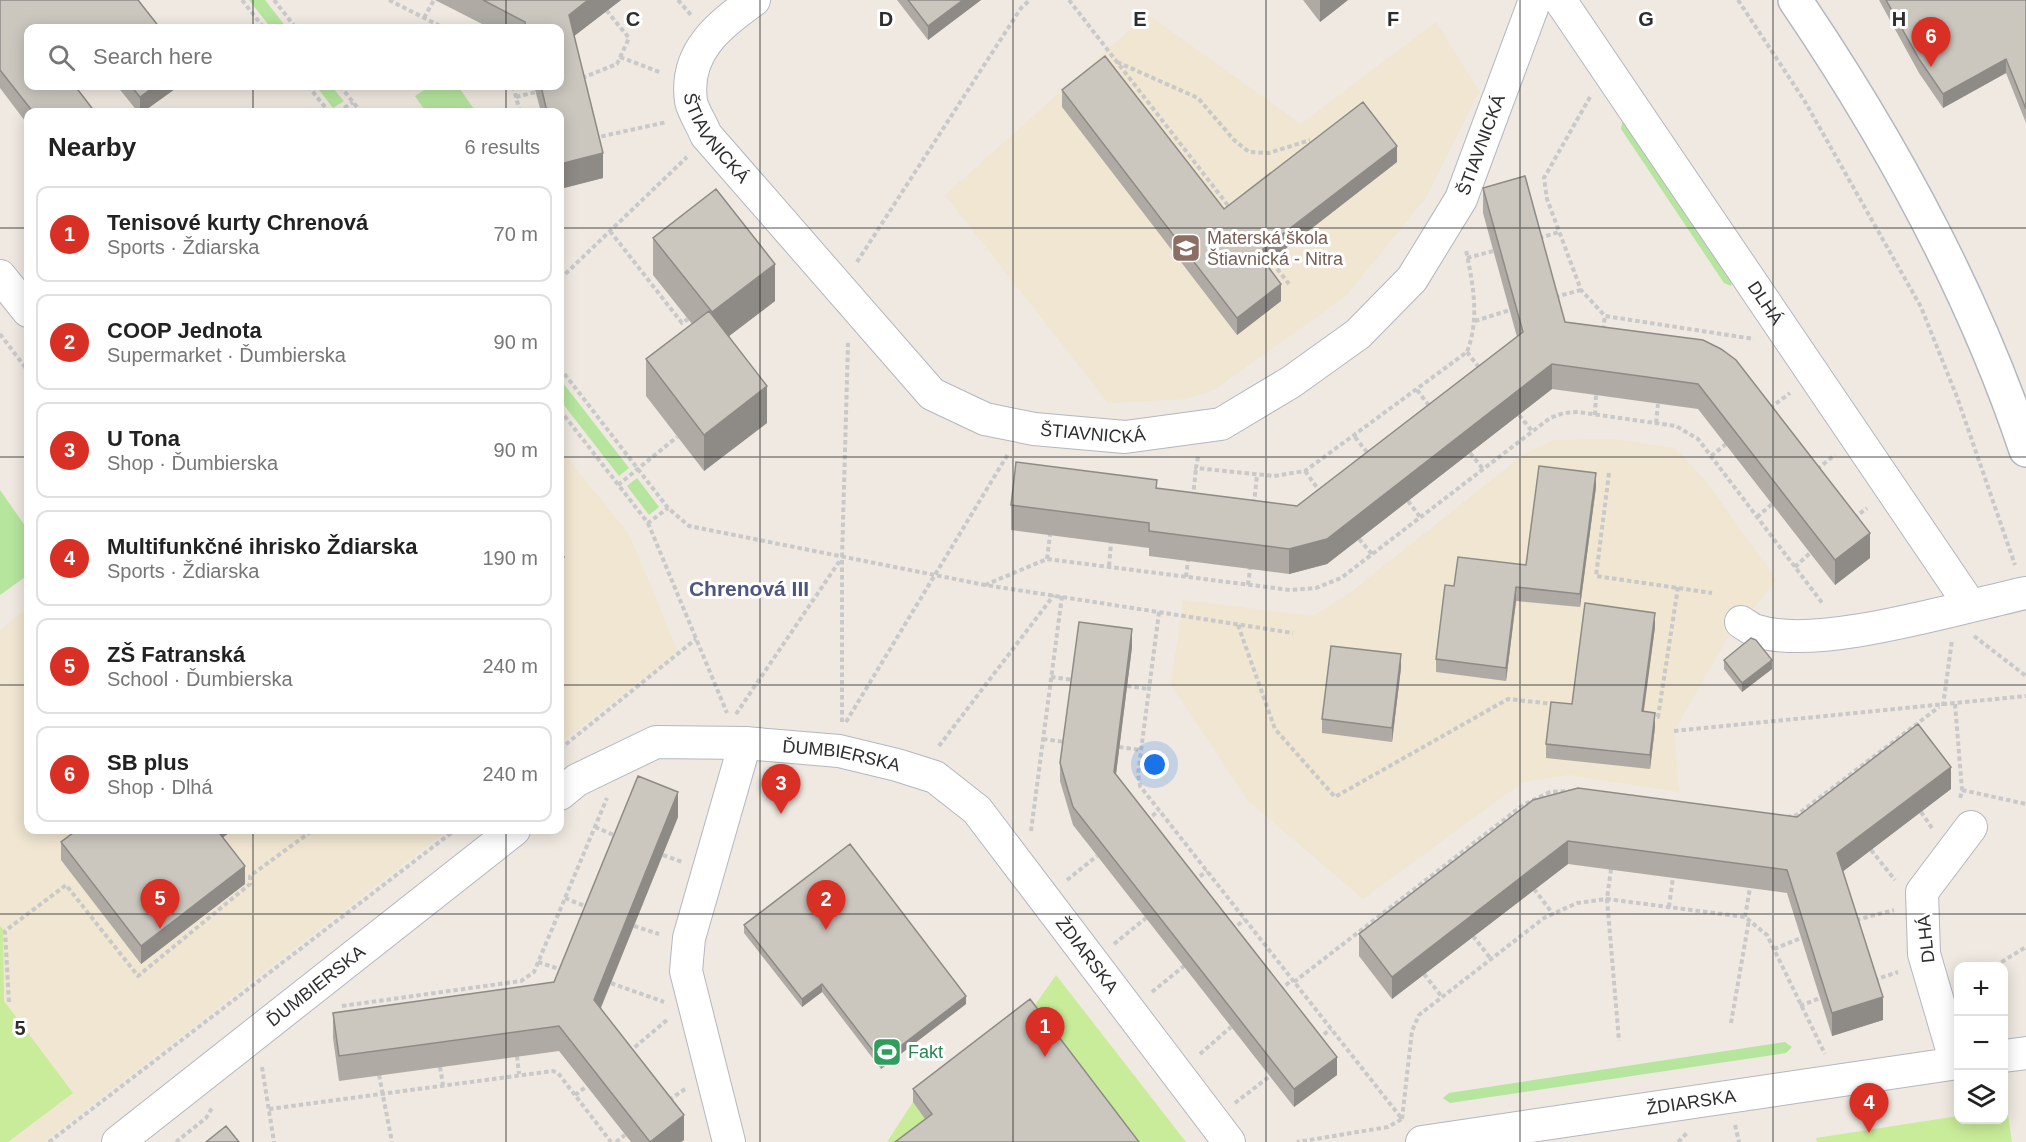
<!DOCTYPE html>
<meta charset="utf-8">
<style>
body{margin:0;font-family:Helvetica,sans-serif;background:#f2f2f2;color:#222}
.controls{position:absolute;right:18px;bottom:18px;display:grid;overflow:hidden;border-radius:12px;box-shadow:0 3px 15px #0003}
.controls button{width:54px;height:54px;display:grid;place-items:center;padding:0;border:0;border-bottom:2px solid #e0e0e0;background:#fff;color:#222;font:30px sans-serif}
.you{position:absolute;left:1155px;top:765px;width:21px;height:21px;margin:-15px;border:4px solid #fff;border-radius:50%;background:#1a73e8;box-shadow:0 0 0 9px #1a73e833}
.badge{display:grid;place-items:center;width:39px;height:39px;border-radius:50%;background:#d93025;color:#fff;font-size:20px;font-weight:700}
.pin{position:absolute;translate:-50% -50px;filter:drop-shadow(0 2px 3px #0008)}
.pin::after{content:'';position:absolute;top:32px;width:21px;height:18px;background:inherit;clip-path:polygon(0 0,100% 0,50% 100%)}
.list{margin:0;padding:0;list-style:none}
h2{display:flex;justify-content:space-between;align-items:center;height:78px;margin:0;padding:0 24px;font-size:26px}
h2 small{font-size:20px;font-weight:400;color:#767676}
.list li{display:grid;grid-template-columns:39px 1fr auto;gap:18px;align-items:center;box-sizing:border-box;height:96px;margin:0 12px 12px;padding:0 12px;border:2px solid #e0e0e0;border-radius:12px}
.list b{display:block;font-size:22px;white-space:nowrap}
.list p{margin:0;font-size:20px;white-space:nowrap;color:#767676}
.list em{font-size:20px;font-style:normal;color:#767676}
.icon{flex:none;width:33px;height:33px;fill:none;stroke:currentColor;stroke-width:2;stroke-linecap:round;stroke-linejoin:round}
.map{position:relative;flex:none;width:2026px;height:1142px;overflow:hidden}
.search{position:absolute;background:#fff;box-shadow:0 3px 15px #0003;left:24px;top:24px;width:540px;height:66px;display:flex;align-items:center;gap:15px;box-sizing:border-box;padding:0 21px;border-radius:12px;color:#767676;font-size:22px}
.panel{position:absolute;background:#fff;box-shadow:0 3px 15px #0003;left:24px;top:108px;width:540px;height:726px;border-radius:12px}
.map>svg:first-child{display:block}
.education{fill:#f0e6d1}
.green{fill:#b6e59e}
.pitch{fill:#c9ec9a}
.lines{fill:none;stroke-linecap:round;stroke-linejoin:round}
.street-casing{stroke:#b4b7c1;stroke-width:34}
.secondary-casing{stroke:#b4b7c1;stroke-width:36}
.path{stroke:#c9c9c9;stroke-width:4;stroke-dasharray:4.5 3;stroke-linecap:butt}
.street{stroke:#fff;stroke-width:32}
.secondary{stroke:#fff;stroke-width:33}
.wall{fill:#afaba4}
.shaded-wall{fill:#8e8b86}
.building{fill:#cbc7bf;stroke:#8e8b86;stroke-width:1.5}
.grid{fill:none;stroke:#2e2e2e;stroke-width:1.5;stroke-opacity:0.55}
.labels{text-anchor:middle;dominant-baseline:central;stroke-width:6;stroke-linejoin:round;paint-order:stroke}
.street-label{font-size:18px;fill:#2e2e2e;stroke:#fff}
.education-label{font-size:18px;fill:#785e54;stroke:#fff;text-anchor:start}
.leisure-label{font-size:18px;fill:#27864d;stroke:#fff;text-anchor:start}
.quarter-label{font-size:21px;font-weight:bold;fill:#4d5680;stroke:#fff}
.grid-label{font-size:20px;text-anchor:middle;font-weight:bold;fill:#2e2e2e;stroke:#fff;stroke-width:6;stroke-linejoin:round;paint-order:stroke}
</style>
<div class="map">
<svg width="2026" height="1142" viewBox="0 0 2026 1142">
<rect width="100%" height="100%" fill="#efe9e1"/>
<path class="education" d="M 1147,14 L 1301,124 L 1436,22 L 1479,91 L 1425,199 L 1345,297 L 1214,390 L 1186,399 L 1108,403 L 945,195 Z
M 1611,439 L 1675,448 L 1704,479 L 1777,580 L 1727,639 L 1674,731 L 1679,792 L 1568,775 L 1523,782 L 1363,899 L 1248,801 L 1171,685 L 1183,600 L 1313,616 L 1351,592 L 1524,454 L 1554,440 Z
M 560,449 L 629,534 L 678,652 L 560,743 Z
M 28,608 L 28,830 L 448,830 L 44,1142 L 0,1142 L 0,630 Z"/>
<path class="green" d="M 249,0 L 265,0 L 287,28 L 271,28 Z
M 316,86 L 331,86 L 344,101 L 333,108 Z
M 430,86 L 444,88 L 458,86 L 476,112 L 426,112 L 415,96 Z
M 1622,122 L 1630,123 L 1733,278 L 1731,286 L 1724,283 L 1621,129 Z
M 560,379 L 629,468 L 619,476 L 560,400 Z
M 637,478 L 659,507 L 649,515 L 627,486 Z
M 0,490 L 28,530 L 28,575 L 0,595 Z
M 1785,1042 L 1792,1047 L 1786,1053 L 1450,1103 L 1443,1098 L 1449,1093 Z"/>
<path class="pitch" d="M 0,926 L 3,929 L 4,1001 L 73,1093 L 8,1142 L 0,1142 Z
M 1056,975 L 1186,1142 L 887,1142 L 913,1102 L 1030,1012 Z
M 2007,1108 L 2012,1142 L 1817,1142 L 1816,1138 L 1958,1116 L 1958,1120 L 2004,1120 L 2004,1109 Z"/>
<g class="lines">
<g class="street-casing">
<g id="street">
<path id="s1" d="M 754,0 C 720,25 684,51 691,101 C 693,112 702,124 706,135 L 932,394 L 985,419 L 1034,429 L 1125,437 L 1221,424 L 1291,382 L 1358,334 L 1412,279 L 1461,199 L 1535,0"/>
<path id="s2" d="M 1560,0 L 1970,605"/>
<path d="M 0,276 L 28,311"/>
<path d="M 1741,622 C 1746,625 1752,630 1757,631 C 1819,651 1960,607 2026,593"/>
<path id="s3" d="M 560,794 L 577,780 L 656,742 L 745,743 L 839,751 L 897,765 L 935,777 L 977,810 L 1229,1142"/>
<path d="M 2004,1056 L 2026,1053"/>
<path d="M 1956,1063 L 1924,954 L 1922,892 L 1971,827"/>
<path id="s4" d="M 118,1142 L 514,830"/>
<path d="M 729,1142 L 686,971 L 689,938 L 745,743"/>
<path id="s5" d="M 1422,1142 L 1958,1063"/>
</g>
</g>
<g class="secondary-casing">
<path id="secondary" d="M 1795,0 C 1890,140 1972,289 2026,450"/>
</g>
<path class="path" d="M 242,0 L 264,28
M 274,0 L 296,28
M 389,0 L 444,28
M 678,0 L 691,15
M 1069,0 L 1230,208
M 1738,0 L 1804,100 L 1921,307 L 1957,397 L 2015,565
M 424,18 L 434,0
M 620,57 L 662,73
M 1117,62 L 1198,98 L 1234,140 L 1249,152 L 1269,153 L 1310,140
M 582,78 L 617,64 L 629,38 L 607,11
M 308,86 L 329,112
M 340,86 L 361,112
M 513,86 L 520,112
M 516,97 L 536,92
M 1590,97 L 1544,178 L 1547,199 L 1581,290 L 1605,316 L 1754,339
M 338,112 L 353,102
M 594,138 L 667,122
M 610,231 L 682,323 L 688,319
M 1539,238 L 1559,232
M 1268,257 L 1289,284
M 1467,258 L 1493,251
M 857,262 L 1021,8 L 1030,0
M 560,279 L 687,157
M 1555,297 L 1581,290
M 1475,321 L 1510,310
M 1603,330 L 1605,316
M 0,334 L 28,371
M 1467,352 L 1481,370
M 560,368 L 668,508 L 689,526 L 985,585 L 1293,633
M 1417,390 L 1431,408
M 1770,408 L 1790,393
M 560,410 L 648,523 L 668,508
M 1519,415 L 1532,431
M 1595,415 L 1596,395
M 1656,423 L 1658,404
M 1355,437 L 1370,456
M 1470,453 L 1483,469
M 1711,456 L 1726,444
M 1198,457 L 1196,468 L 1274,476 L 1305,471 L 1467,352 C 1480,318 1473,285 1466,250
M 1817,469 L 1835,455
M 1305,471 L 1321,493
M 1609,473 L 1596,576 L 1712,593
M 618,485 L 677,437
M 1193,497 L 1196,468
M 1408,501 L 1420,517
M 1254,504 L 1257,475
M 1757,517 L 1772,504
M 1854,518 L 1867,508
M 648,523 L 727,713
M 1359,539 L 1372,554
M 1047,559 L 1050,535
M 1109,566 L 1111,543
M 1795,567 L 1810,553
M 1186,577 L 1188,561
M 985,585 L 1047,559 L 1290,590 L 1316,588 L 1341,578 L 1550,418 L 1564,413 L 1578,412 L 1676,426 L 1698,439 L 1823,604
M 1248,585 L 1250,569
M 1159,612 L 1138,774 L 1140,786 L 1402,1119 L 1388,1127 L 1297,1142
M 1238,625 L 1275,729 L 1335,797 L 1508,699 L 1553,704
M 1974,636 L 2026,676
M 1051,677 L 1074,680
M 1127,686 L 1149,689
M 1955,704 L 1962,790 L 1960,799
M 1943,706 L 1952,640
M 736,714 L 841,559
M 1650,716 L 1658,717 L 1678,587
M 842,722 L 842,558 L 848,343
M 846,722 L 1008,454
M 1674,731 L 2026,696
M 1043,739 L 1065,742
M 939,746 L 1054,595
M 1119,747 L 1141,750
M 560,749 L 696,639
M 1962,790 L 2026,804
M 1921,812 L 1932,828
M 1787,817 L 1797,815 L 1806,808 L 1939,707
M 1146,820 L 1159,811
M 595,827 L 616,836
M 1031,831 L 1062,596
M 1871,850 L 1895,880
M 663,855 L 682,862
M 1611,869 L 1607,899 L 1619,1041
M 1067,880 L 1097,856
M 1194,881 L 1207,871
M 1534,889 L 1553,914
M 565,898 L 587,907
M 1669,907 L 1673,877
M 1745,917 L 1750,888
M 1856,920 L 1894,910
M 634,926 L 659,934
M 1232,930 L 1245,919
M 1473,936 L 1491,959
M 1114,944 L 1146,918
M 1774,949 L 1801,938
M 538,962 L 562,970
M 1995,966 L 2026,947
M 1424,974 L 1442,997
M 1874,980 L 1898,972
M 1294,982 L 1523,805 L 1550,792 L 1569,791
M 611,983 L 664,1002
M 1280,990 L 1292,980
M 1152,992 L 1184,966
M 9,1002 L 5,931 L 66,885 L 138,976 L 250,884 L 250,876 L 313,830
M 342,1006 L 521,981 L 534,972 L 607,798
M 1800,1006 L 1820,998
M 1731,1023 L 1749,920
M 1318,1039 L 1331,1029
M 629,1052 L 667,1020
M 1200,1054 L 1231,1027
M 517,1056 L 519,1074
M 262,1067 L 274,1142
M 440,1067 L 443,1085
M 379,1075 L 392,1142
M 575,1095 L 587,1086
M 669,1100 L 685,1089
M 1235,1103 L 1270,1076
M 269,1109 L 553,1071 L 558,1073 L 611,1142
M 1402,1119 L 1412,1031 L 1419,1015 L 1544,918 L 1577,903 L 1607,899 L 1745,917 L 1767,935 L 1825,1054
M 1735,1125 L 1739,1142
M 49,1142 L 455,830
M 176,1142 L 206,1118 L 212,1108
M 616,1142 L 625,1135
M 1678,1142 L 1687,1133"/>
<use href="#street" class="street"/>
<use href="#secondary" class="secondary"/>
</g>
<path class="wall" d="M 0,0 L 160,28 L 28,28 L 95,112 L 28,112 L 28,125 L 0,88 Z
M 435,0 L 621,0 L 574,36 L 603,178 L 560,189 L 560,112 L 541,112 L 534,86 L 560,86 L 560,28 L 490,28 Z
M 897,0 L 981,0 L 928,40 Z
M 1303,0 L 1348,0 L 1320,22 Z
M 1879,0 L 2026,0 L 2026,123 L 2006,73 L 1943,108 L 1919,73 Z
M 117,86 L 179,86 L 143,112 L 138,112 Z
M 1062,90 L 1224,209 L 1397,162 L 1266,264 L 1281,301 L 1237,335 L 1062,107 Z
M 1483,188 L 1565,322 L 1703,340 L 1870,558 L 1835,585 L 1698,409 L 1552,389 L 1327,564 L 1289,574 L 1149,556 L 1149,548 L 1011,530 L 1011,505 L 1157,488 L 1297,506 L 1517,337 L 1483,213 Z
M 653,238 L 775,301 L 729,336 L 767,423 L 704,471 L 646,396 L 646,359 L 692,324 L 653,275 Z
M 1596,487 L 1580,607 L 1516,601 L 1506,681 L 1436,672 L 1436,659 L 1454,586 L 1526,565 Z
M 1655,627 L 1643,712 L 1655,727 L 1650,769 L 1546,758 L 1546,744 L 1572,704 Z
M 1132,647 L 1116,774 L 1337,1075 L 1294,1107 L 1073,825 L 1060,781 L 1060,763 Z
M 1724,660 L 1772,669 L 1742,692 L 1724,669 Z
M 1401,668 L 1392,742 L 1322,733 L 1322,719 Z
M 1951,789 L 1843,871 L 1883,1020 L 1832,1036 L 1787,893 L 1568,864 L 1392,999 L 1359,956 L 1359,934 L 1533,800 L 1797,817 Z
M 678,817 L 601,1008 L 684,1140 L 681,1142 L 631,1142 L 559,1051 L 339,1081 L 333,1038 L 333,1013 L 554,982 Z
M 77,830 L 233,830 L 223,837 L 245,884 L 141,964 L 61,860 L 61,842 Z
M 744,925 L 966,1004 L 881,1069 L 822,992 L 802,1007 L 744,933 Z
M 913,1089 L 1139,1142 L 925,1119 L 913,1102 Z"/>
<path class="shaded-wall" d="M 588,0 L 621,0 L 569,40 L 569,15 Z
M 963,0 L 981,0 L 928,40 L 928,26 Z
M 1320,0 L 1348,0 L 1320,22 Z
M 2006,59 L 2006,73 L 1943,108 L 1943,94 Z
M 155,86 L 179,86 L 143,112 L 140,112 L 140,97 Z
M 1397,146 L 1397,162 L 1258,270 L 1258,253 Z
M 603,153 L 603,178 L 560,189 L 560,164 Z
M 775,264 L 775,301 L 712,349 L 712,312 Z
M 1281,284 L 1281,301 L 1237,335 L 1237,318 Z
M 1552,364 L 1552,389 L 1327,564 L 1289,574 L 1289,549 Z
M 767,386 L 767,423 L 704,471 L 704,435 Z
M 1596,473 L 1596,487 L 1580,607 L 1580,594 Z
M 1870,533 L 1870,558 L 1835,585 L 1835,560 Z
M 564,557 L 564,575 L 560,579 L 560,561 Z
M 1516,587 L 1516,601 L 1506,681 L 1506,668 Z
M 1655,613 L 1655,627 L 1642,725 L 1642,711 Z
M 1132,629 L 1132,647 L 1114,790 L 1114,772 Z
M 1401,654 L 1401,668 L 1392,742 L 1392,728 Z
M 1772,660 L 1772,669 L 1742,692 L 1742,683 Z
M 1655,713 L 1655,727 L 1650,769 L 1650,755 Z
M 1951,767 L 1951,789 L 1837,876 L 1837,853 Z
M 678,792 L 678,817 L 594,1024 L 594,1000 Z
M 214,830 L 233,830 L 214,844 Z
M 1568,841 L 1568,864 L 1392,999 L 1392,977 Z
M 245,866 L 245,884 L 141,964 L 141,946 Z
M 822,984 L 822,992 L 802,1007 L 802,999 Z
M 966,996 L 966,1004 L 881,1069 L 881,1061 Z
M 1883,997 L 1883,1020 L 1832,1036 L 1832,1013 Z
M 1337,1057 L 1337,1075 L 1294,1107 L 1294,1089 Z
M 684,1115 L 684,1140 L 681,1142 L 650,1142 Z"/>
<path class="building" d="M 0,0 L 138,0 L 160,28 L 87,28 L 86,27 L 83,28 L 28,28 L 28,86 L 75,86 L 95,112 L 33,112 L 0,70 Z
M 483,0 L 588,0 L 569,15 L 603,153 L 560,164 L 560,112 L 547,112 L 541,86 L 560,86 L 560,28 L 526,28 L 525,22 Z
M 908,0 L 963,0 L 928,26 Z
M 1886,0 L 2026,0 L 2026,109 L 2006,59 L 1943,94 L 1919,59 Z
M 1105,56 L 1224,209 L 1363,102 L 1397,146 L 1258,253 L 1281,284 L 1237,318 L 1062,90 Z
M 131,86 L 155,86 L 140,97 Z
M 1525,176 L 1565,322 L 1703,340 L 1721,349 L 1736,360 L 1870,533 L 1835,560 L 1698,384 L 1552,364 L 1327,539 L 1289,549 L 1149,531 L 1149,523 L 1011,505 L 1016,462 L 1157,480 L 1156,488 L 1297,506 L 1523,332 L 1483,188 Z
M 716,189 L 775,264 L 712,312 L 653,238 Z
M 709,311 L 767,386 L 704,435 L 646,359 Z
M 1539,466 L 1596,473 L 1580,594 L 1516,587 L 1506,668 L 1436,659 L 1445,585 L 1454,586 L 1458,557 L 1526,565 Z
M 560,552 L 564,557 L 560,561 Z
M 1585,603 L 1655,613 L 1642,711 L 1655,713 L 1650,755 L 1546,744 L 1551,702 L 1572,704 Z
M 1079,622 L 1132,629 L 1114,772 L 1337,1057 L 1294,1089 L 1073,807 L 1060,763 Z
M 1751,638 L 1756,640 L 1772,660 L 1742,683 L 1724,660 Z
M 1331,646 L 1401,654 L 1392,728 L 1322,719 Z
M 1918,724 L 1951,767 L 1837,853 L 1883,997 L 1832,1013 L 1787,870 L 1568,841 L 1392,977 L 1359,934 L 1533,800 L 1578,788 L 1797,817 Z
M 638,776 L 678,792 L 594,1000 L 684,1115 L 650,1142 L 559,1026 L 339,1056 L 333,1013 L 554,982 Z
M 77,830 L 217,830 L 245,866 L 141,946 L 61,842 Z
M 850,844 L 966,996 L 881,1061 L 822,984 L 802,999 L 744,925 Z
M 1030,999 L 1139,1142 L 895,1142 L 932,1114 L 913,1089 Z
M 226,1126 L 239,1142 L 206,1142 Z"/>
<path class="grid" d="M 253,0 L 253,28M 506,0 L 506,28M 760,0 L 760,1142M 1013,0 L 1013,1142M 1266,0 L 1266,1142M 1520,0 L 1520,1142M 1773,0 L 1773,1142M 253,86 L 253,112M 506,86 L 506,112M 0,228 L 28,228M 560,228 L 2026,228M 0,457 L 28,457M 560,457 L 2026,457M 0,685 L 28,685M 560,685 L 2026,685M 253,830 L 253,1142M 506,830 L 506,1142M 0,914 L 2026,914"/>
<defs>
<g id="school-square" transform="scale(1.5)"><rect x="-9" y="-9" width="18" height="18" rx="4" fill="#8d6e63" stroke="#fff"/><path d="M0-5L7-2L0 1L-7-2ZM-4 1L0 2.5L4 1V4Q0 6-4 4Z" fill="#fff"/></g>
<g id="stadium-square" transform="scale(1.5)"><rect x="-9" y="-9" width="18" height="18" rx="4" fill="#2e9e5b" stroke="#fff"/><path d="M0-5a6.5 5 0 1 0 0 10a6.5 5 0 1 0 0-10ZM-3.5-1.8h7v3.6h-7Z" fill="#fff"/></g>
</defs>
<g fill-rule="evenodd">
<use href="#school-square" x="1186" y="248"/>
<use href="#stadium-square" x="887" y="1052"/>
</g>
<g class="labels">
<g class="street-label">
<text stroke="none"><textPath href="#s1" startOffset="171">ŠTIAVNICKÁ</textPath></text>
<text stroke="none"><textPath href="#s1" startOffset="1197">ŠTIAVNICKÁ</textPath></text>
<text stroke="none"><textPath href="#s2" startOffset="366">DLHÁ</textPath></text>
<text stroke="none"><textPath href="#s1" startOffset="675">ŠTIAVNICKÁ</textPath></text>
<text stroke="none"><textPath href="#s3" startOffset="296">ĎUMBIERSKA</textPath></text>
<text transform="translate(1926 939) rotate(-96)">DLHÁ</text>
<text stroke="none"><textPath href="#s3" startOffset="628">ŽDIARSKA</textPath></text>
<text stroke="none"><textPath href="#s4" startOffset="252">ĎUMBIERSKA</textPath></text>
<text stroke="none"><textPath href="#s5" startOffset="272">ŽDIARSKA</textPath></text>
</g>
<g class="education-label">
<text x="1207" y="238">Materská škola<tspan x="1207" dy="21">Štiavnická - Nitra</tspan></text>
</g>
<g class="leisure-label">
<text x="908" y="1052">Fakt</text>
</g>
<g class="quarter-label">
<text x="749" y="588">Chrenová III</text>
</g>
</g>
<g class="grid-label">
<text x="633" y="26">C</text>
<text x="886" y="26">D</text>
<text x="1140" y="26">E</text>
<text x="1393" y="26">F</text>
<text x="1646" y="26">G</text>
<text x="1899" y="26">H</text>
<text x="20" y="1035">5</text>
</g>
</svg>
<div class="controls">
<button>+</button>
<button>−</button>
<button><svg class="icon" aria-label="layers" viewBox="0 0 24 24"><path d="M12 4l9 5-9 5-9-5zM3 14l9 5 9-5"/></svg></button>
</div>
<div class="you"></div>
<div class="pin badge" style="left:1045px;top:1057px">1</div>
<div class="pin badge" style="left:826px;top:930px">2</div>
<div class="pin badge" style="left:781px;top:814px">3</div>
<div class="pin badge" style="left:1869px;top:1133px">4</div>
<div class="pin badge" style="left:160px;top:929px">5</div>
<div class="pin badge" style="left:1931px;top:67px">6</div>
<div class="search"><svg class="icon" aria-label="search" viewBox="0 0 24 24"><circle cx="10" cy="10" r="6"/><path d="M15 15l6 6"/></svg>Search here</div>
<section class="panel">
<h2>Nearby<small>6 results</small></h2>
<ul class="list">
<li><span class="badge">1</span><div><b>Tenisové kurty Chrenová</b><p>Sports · Ždiarska</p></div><em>70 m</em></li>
<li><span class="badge">2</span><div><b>COOP Jednota</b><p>Supermarket · Ďumbierska</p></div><em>90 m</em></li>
<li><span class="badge">3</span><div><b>U Tona</b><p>Shop · Ďumbierska</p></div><em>90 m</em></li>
<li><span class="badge">4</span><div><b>Multifunkčné ihrisko Ždiarska</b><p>Sports · Ždiarska</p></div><em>190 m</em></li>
<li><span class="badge">5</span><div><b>ZŠ Fatranská</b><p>School · Ďumbierska</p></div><em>240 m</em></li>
<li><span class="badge">6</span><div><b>SB plus</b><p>Shop · Dlhá</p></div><em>240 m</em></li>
</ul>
</section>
</div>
